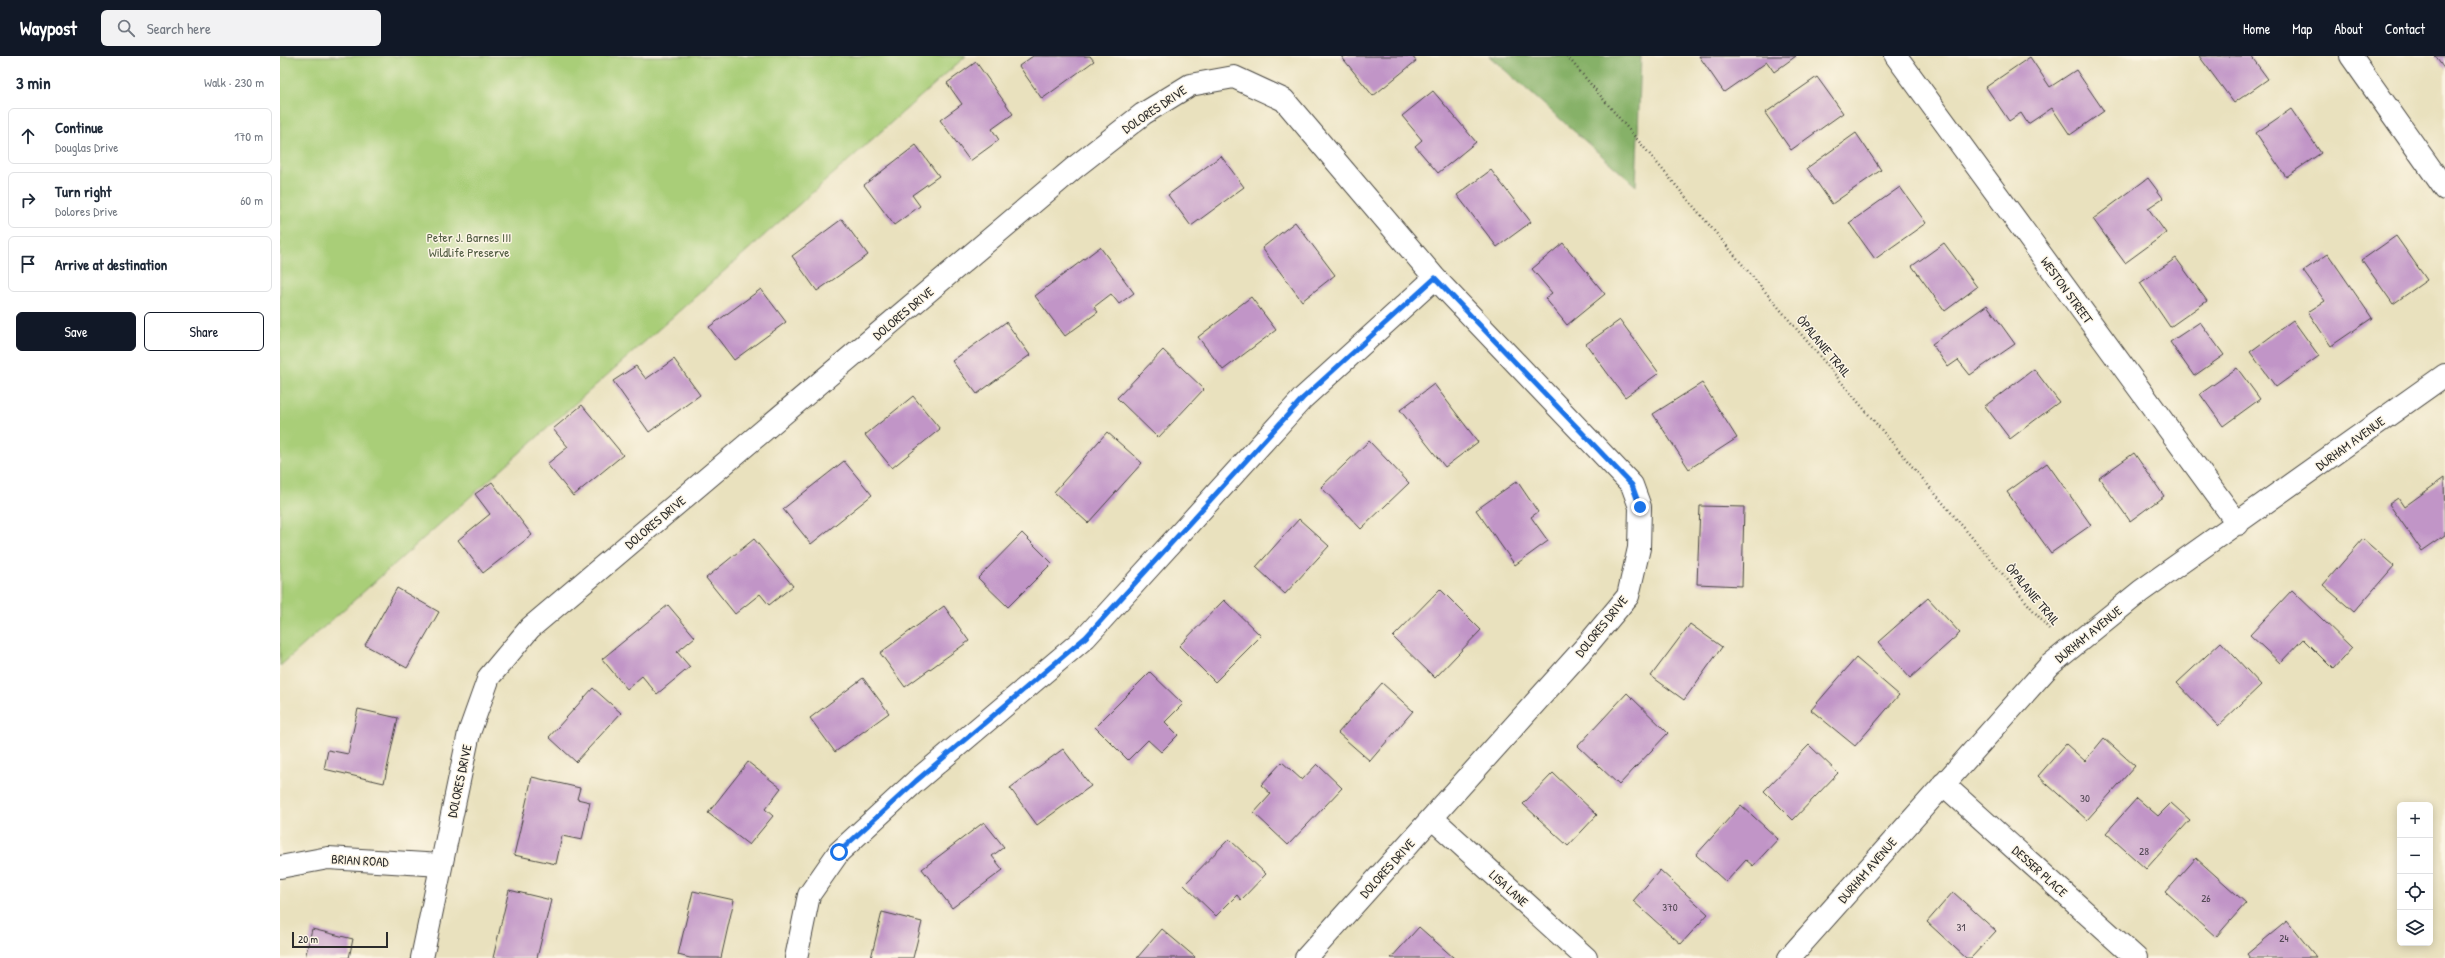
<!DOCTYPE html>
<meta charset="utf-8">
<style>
body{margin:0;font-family:"Patrick Hand",sans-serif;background:#f2f2f3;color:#1f2937}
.controls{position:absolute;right:12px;bottom:12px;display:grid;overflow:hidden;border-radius:6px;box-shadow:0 2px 10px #0003}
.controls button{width:36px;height:36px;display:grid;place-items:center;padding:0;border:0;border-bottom:1px solid #e0e1e3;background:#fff;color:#1f2937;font:20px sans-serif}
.scale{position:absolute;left:12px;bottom:10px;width:96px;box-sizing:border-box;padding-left:4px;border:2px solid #2b2b2b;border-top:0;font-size:11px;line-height:14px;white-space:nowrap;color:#2b2b2b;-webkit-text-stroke:3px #fcf5e5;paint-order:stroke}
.stop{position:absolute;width:12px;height:12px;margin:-9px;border:3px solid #1a73e8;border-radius:50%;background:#fff}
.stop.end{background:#1a73e8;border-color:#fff;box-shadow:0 1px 4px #0008}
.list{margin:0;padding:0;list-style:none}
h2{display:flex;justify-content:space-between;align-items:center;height:52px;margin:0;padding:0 16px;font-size:17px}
h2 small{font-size:13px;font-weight:400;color:#747a83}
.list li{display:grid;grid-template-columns:26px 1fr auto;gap:12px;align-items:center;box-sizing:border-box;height:56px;margin:0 8px 8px;padding:0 8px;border:1px solid #e0e1e3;border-radius:6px}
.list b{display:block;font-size:15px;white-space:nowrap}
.list p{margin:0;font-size:13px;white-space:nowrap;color:#747a83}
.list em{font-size:13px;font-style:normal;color:#747a83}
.actions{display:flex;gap:8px;padding:12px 16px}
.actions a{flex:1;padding:9px 0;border:1px solid #111827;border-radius:6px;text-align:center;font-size:14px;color:#111827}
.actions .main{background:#111827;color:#fff}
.icon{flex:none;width:22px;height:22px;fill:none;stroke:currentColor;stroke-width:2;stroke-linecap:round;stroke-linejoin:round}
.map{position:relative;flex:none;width:2165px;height:902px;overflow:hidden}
header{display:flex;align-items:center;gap:24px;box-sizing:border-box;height:56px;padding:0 20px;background:#111827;color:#fff}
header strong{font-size:19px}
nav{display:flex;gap:22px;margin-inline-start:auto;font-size:14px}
.search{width:280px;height:36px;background:#f2f2f3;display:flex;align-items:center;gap:10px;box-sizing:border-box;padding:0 14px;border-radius:6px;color:#747a83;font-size:15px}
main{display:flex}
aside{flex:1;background:#fff}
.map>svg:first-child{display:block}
.green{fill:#a9ce78;stroke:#6a7c52}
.forest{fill:#86b168;stroke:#586e4a}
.building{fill:#c195c7}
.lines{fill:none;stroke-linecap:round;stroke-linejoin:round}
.minor-casing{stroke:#484641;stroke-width:24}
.path{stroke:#484641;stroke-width:2.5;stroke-dasharray:1 3;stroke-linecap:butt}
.minor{stroke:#fff;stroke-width:22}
.route{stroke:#1a73e8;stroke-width:5}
.labels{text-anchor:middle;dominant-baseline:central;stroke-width:3;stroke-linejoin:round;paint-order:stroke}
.number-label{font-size:11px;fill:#504652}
.street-label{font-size:13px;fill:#2b2b2b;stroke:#fcf5e5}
.park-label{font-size:13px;fill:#515c42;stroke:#fcf5e5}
</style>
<header>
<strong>Waypost</strong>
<div class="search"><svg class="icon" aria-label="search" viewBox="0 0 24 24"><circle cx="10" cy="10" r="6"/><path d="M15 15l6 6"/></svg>Search here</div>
<nav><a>Home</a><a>Map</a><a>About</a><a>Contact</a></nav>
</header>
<main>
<aside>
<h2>3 min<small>Walk · 230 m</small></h2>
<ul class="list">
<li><svg class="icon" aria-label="ahead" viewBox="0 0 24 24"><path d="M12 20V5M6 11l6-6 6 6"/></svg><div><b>Continue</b><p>Douglas Drive</p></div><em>170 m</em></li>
<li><svg class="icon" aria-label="right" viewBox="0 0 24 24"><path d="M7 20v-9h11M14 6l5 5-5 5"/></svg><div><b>Turn right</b><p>Dolores Drive</p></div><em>60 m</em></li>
<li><svg class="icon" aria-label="arrive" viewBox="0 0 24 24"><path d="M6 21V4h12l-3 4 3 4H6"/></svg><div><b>Arrive at destination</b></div></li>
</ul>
<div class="actions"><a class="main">Save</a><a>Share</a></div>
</aside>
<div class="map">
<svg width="2165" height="902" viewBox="0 0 2165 902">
<rect width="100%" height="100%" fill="#fcf5e5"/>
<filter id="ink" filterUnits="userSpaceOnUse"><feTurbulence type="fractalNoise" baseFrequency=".025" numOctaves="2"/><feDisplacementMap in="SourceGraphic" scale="8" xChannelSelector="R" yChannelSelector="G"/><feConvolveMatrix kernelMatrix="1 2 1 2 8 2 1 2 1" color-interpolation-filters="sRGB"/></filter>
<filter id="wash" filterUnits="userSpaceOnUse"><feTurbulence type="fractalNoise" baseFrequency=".012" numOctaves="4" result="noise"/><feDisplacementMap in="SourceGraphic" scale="16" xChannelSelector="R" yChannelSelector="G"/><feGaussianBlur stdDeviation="0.9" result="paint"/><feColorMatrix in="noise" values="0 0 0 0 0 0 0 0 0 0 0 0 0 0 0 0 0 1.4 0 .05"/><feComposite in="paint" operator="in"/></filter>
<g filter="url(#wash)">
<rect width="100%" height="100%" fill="#e9e1be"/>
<path class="green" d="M 0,0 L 686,0 L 0,610 Z"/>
<path class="forest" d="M 1209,0 L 1361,0 L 1356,130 Z"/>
<g id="blocks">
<path class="building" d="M 753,0 L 810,0 L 814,5 L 762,43 L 739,10 Z
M 1061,0 L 1132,0 L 1136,5 L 1093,40 Z
M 1419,0 L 1516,0 L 1494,16 L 1487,6 L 1444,36 Z
M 1919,0 L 1971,0 L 1988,23 L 1954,47 Z
M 2155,0 L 2165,0 L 2165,14 Z
M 1750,1 L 1770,31 L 1796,14 L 1824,55 L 1790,79 L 1772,52 L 1748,68 L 1741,57 L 1729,65 L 1706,31 Z
M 696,6 L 733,58 L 712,73 L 719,84 L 690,105 L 660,64 L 682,48 L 667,27 Z
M 1537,21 L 1563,57 L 1511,94 L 1485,57 Z
M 1153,35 L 1196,86 L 1158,117 L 1135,90 L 1142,84 L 1122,60 Z
M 2011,53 L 2041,97 L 2006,121 L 1976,77 Z
M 1576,77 L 1601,114 L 1552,148 L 1527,112 Z
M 636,89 L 659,120 L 632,139 L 640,150 L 614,169 L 584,129 Z
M 941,100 L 964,131 L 911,170 L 888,139 Z
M 1211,114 L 1251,166 L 1217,191 L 1177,139 Z
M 1868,122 L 1883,142 L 1868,152 L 1886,177 L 1845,207 L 1813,163 Z
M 1620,131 L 1646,167 L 1595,203 L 1569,167 Z
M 562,163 L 588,199 L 537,235 L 512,200 Z
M 1015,166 L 1055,219 L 1022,245 L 982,192 Z
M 2116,180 L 2147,224 L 2113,248 L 2082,204 Z
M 1283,187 L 1325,238 L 1287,269 L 1265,242 L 1272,237 L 1252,213 Z
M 1664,187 L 1697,231 L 1665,255 L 1632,210 Z
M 820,191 L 854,237 L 839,248 L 831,238 L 814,251 L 818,256 L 785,280 L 755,240 Z
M 2048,198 L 2092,262 L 2051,290 L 2028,256 L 2045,245 L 2023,215 Z
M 1896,202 L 1927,245 L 1890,271 L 1860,227 Z
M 481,233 L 506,266 L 454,304 L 429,271 Z
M 971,241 L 996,274 L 943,314 L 918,281 Z
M 1707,249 L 1735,288 L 1690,319 L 1678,304 L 1668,311 L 1652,288 Z
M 1340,264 L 1379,317 L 1345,341 L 1306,288 Z
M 2013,264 L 2039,300 L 1996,331 L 1970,296 Z
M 726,266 L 750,299 L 697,338 L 672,305 Z
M 1920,266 L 1944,299 L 1914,320 L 1890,286 Z
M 883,294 L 924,333 L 878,382 L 837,342 Z
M 394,303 L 420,339 L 369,376 L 333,325 L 356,310 L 366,323 Z
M 1957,312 L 1980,343 L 1943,370 L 1920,338 Z
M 1754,313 L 1779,346 L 1730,383 L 1705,350 Z
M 1422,327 L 1457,382 L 1409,413 L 1373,358 Z
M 1154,328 L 1198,386 L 1165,411 L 1120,354 Z
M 633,340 L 660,373 L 612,412 L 585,379 Z
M 302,349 L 343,399 L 293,440 L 267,408 L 288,391 L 273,373 Z
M 827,376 L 862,407 L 808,467 L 774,436 Z
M 1089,385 L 1129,427 L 1081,473 L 1041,431 Z
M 1854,397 L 1884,440 L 1850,465 L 1819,422 Z
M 564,405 L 592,439 L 531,488 L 503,453 Z
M 1767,407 L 1811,469 L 1771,497 L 1727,436 Z
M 2164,422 L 2165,479 L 2142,495 L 2109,448 L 2118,442 L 2124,451 Z
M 1237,425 L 1258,456 L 1251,461 L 1268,485 L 1235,509 L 1196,454 Z
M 212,426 L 252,479 L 203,517 L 178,484 L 210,458 L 195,438 Z
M 1420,450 L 1464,451 L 1462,530 L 1417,528 Z
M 1019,463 L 1049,490 L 1005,538 L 976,511 Z
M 742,477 L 772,507 L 728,551 L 698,522 Z
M 474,483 L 513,530 L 489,549 L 480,538 L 455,558 L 426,522 Z
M 2083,483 L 2114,510 L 2074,556 L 2043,529 Z
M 117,532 L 159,556 L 127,612 L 85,589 Z
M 1160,533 L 1201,574 L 1155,622 L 1113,581 Z
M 2012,534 L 2072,592 L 2053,613 L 2023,583 L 2000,607 L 1970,579 Z
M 1648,542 L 1680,577 L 1630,622 L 1598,586 Z
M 944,544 L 981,580 L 935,626 L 899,590 Z
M 388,549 L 415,581 L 397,596 L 410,611 L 377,638 L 362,620 L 347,633 L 322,603 Z
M 664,550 L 689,585 L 625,631 L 600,597 Z
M 1410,568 L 1442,591 L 1404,644 L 1371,620 Z
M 1941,586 L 1981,629 L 1938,670 L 1897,627 Z
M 1576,602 L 1619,639 L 1575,690 L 1531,654 Z
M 870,616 L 903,648 L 885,666 L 898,679 L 881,696 L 868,684 L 848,704 L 815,671 Z
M 583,622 L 609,657 L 555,696 L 530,662 Z
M 1102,627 L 1133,655 L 1090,705 L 1058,677 Z
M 313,632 L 341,657 L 296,706 L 269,681 Z
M 1347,637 L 1388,677 L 1339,729 L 1298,690 Z
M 78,653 L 118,662 L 104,727 L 44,713 L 48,694 L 68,698 Z
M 1824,682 L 1855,710 L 1807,764 L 1758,720 L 1786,688 L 1805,705 Z
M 1529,689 L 1558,717 L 1513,764 L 1484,735 Z
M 783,693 L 811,730 L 757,769 L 730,732 Z
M 468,706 L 501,732 L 485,753 L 493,760 L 469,789 L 428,757 Z
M 1002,706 L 1022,724 L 1037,708 L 1062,732 L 1008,789 L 974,757 L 991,738 L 981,729 Z
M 1273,717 L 1317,759 L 1288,790 L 1243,748 Z
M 252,721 L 300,732 L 297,743 L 310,746 L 302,784 L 282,780 L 276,808 L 234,799 Z
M 1857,742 L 1878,760 L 1891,747 L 1910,764 L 1866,813 L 1826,777 Z
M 1461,749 L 1498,783 L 1473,810 L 1466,804 L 1446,826 L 1416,799 Z
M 704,766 L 724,791 L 712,800 L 723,814 L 672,852 L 642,813 Z
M 949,783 L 986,818 L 961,844 L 957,839 L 936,860 L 904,829 Z
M 1916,802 L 1966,847 L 1936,881 L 1886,836 Z
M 1380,814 L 1428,858 L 1401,888 L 1353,845 Z
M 229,834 L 271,844 L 257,902 L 213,902 Z
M 413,835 L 454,844 L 441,902 L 410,902 L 398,899 Z
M 1673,836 L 1716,875 L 1691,902 L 1686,902 L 1647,866 Z
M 602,856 L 642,866 L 633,902 L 591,902 Z
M 2007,865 L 2037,902 L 1970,902 L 1967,898 Z
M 1139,871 L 1174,902 L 1111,902 Z
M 32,873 L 73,883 L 69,902 L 25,902 Z
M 882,873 L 915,901 L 914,902 L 857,902 Z"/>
</g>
</g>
<g filter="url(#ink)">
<use href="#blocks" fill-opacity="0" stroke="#484641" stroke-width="1"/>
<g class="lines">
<g class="minor-casing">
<path id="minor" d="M 1616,0 L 1958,468
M 2071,0 L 2165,133
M 1663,728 L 1856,902
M 1152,762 L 1306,902
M 0,811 L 48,802 L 161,809
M 142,902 L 189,677 L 209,621 L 250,572 L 794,112 L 863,58 L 910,29 L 954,21 L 1004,44 L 1155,222 L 1352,429 L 1360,451 L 1359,492 L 1348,540 L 1308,588 L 1026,902
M 516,902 L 529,839 L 559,796 L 636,725 L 806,581 L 1023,342 L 1155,222
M 1509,902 L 1770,609 L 1861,535 L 2165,319"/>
</g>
<path class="path" d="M 1287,0 L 1769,573"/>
<use href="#minor" class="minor"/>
</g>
</g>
<g class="lines" filter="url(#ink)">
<path class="route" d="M 559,796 L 636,725 L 806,581 L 1023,342 L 1155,222 L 1352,429 L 1360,451"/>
</g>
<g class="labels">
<g class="number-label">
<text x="1805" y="742">30</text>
<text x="1864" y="795">28</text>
<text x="1926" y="842">26</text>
<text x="1390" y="851">370</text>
<text x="1681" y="871">31</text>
<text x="2004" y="882">24</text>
</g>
<g class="street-label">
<text transform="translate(874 53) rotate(-34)">DOLORES DRIVE</text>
<text transform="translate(1787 234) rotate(54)">WESTON STREET</text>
<text transform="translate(623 257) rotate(-40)">DOLORES DRIVE</text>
<text transform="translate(1544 290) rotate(50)">ÒPALANIE TRAIL</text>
<text transform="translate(2070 387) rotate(-36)">DURHAM AVENUE</text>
<text transform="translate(375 466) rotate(-40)">DOLORES DRIVE</text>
<text transform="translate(1753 538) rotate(50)">ÒPALANIE TRAIL</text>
<text transform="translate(1321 570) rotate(-51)">DOLORES DRIVE</text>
<text transform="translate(1808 578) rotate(-39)">DURHAM AVENUE</text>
<text transform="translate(179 725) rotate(-78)">DOLORES DRIVE</text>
<text transform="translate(80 804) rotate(3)">BRIAN ROAD</text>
<text transform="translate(1107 812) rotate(-48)">DOLORES DRIVE</text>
<text transform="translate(1587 814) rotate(-49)">DURHAM AVENUE</text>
<text transform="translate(1760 815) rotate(42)">DESSER PLACE</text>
<text transform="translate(1229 832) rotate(42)">LISA LANE</text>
</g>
<g class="park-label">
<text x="189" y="181">Peter J. Barnes III<tspan x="189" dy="15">Wildlife Preserve</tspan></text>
</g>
</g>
</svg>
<div class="controls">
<button>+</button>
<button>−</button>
<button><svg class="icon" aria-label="locate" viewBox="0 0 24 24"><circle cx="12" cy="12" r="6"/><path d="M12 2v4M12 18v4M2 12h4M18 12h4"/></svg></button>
<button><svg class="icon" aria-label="layers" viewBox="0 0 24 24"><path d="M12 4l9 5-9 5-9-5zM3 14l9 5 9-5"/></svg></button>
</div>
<div class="scale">20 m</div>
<div class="stop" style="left:559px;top:796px"></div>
<div class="stop end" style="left:1360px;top:451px"></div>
</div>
</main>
